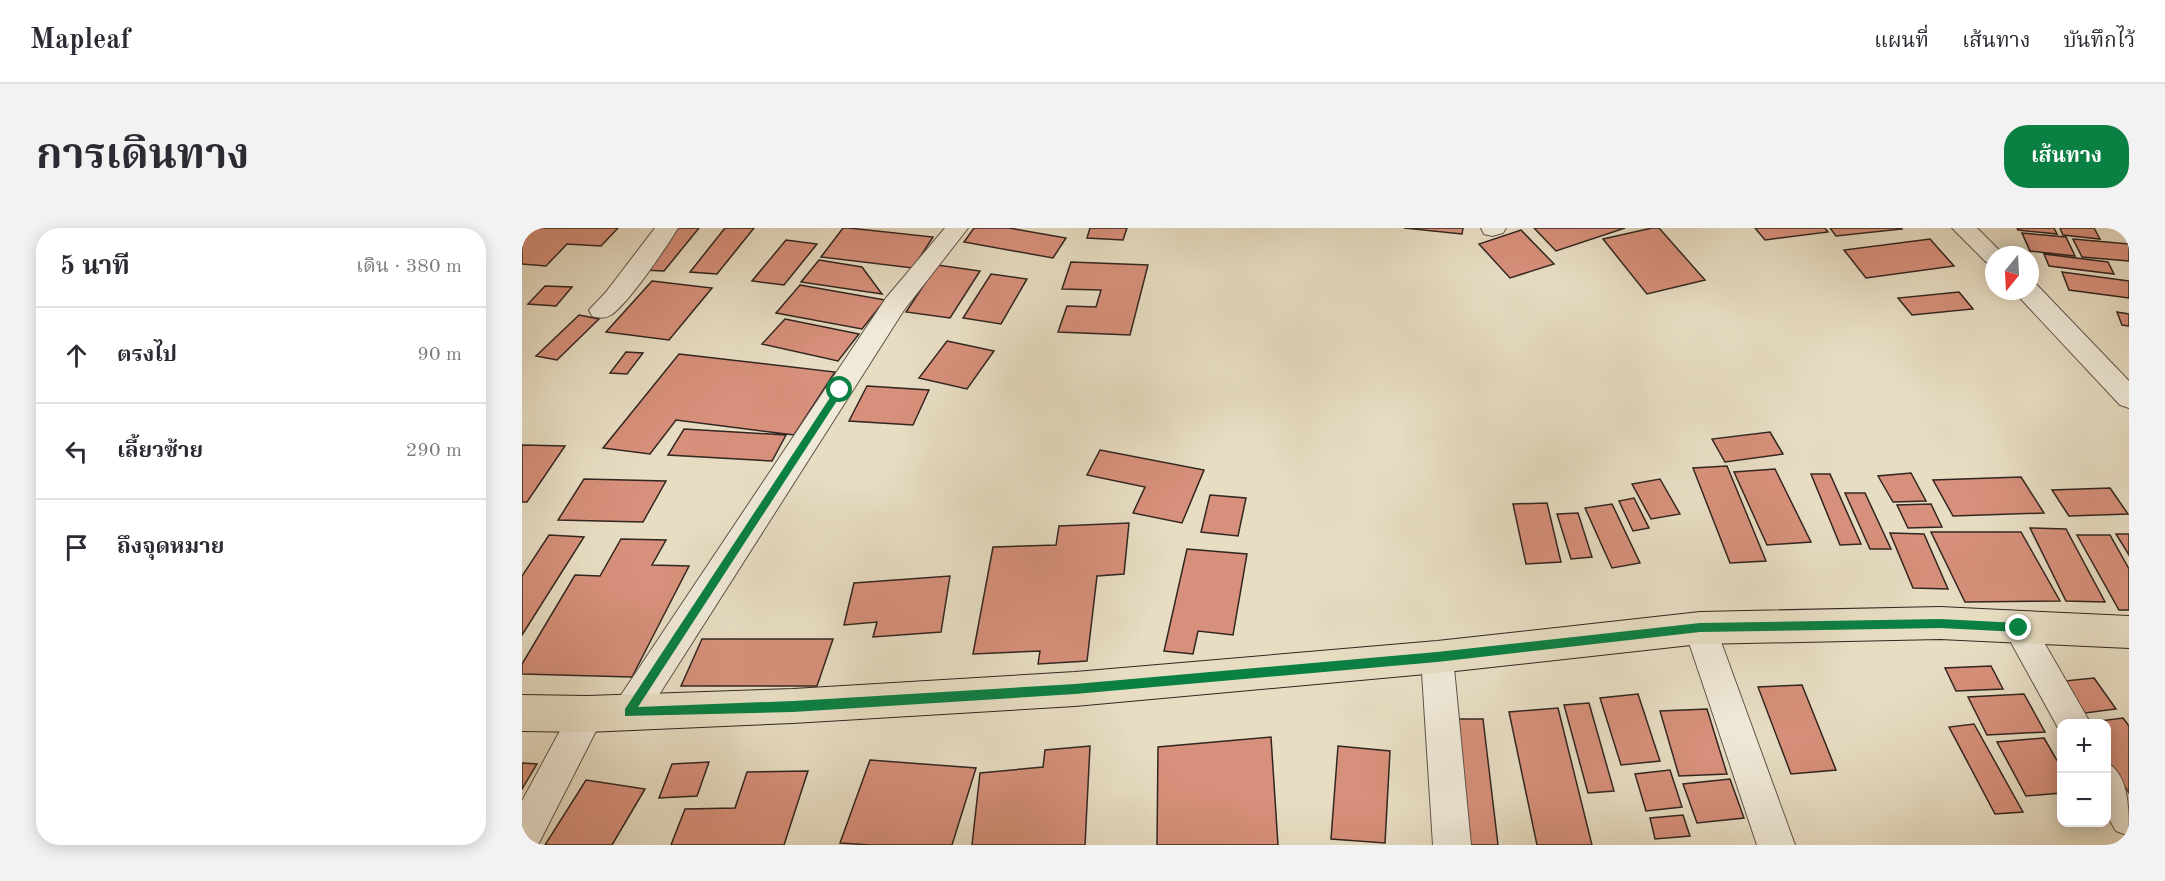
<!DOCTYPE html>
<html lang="th">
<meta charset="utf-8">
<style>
body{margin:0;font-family:"Old Standard TT","Noto Serif Thai",serif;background:#f2f2f3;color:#2b2b33}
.controls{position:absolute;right:18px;bottom:18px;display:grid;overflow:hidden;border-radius:12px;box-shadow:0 3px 15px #0003}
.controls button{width:54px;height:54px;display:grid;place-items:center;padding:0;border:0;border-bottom:2px solid #e1e1e2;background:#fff;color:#2b2b33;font:30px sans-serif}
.compass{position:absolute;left:1463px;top:18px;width:54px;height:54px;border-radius:50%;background:#fff;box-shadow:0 3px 15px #0003;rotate:198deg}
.stop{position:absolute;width:18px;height:18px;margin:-14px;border:4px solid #0b8043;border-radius:50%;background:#fff}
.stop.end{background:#0b8043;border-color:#fff;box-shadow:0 2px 6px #0008}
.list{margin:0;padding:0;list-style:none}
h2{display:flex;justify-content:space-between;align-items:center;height:78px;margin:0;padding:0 24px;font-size:26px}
h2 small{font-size:20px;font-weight:400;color:#7c7c81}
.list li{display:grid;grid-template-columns:39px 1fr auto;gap:18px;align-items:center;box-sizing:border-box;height:96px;padding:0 24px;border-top:2px solid #e1e1e2}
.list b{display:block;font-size:22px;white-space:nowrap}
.list em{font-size:20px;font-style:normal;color:#7c7c81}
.icon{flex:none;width:33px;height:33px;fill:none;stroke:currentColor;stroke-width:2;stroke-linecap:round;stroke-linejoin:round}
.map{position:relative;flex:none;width:1607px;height:617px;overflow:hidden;border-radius:24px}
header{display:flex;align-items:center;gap:36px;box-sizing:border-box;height:84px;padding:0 30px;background:#fff;border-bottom:2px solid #e1e1e2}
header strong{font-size:28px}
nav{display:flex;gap:33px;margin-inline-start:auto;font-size:21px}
.intro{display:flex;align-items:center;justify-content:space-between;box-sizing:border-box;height:144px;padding:0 36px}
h1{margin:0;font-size:42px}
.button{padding:15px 27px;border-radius:24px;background:#0b8043;color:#fff;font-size:21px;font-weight:700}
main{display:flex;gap:36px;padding:0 36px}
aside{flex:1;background:#fff;border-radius:24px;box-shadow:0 3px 15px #0003}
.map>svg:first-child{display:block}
.building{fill:#d7907b;stroke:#332620;stroke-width:1.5}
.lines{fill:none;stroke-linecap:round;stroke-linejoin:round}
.minor-casing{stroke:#605449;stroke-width:2}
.major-casing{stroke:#332620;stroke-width:2}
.minor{fill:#efe9d8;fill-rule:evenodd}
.major{fill:#e7ddc3;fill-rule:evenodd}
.route{fill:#0b8043}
</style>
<header>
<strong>Mapleaf</strong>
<nav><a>แผนที่</a><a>เส้นทาง</a><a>บันทึกไว้</a></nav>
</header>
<div class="intro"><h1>การเดินทาง</h1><a class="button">เส้นทาง</a></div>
<main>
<aside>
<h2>5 นาที<small>เดิน · 380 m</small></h2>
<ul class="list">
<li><svg class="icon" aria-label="ahead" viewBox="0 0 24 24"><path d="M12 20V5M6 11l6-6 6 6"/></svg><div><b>ตรงไป</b></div><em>90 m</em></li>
<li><svg class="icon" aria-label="left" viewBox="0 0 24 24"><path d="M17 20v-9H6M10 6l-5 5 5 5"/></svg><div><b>เลี้ยวซ้าย</b></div><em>290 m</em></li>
<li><svg class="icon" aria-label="arrive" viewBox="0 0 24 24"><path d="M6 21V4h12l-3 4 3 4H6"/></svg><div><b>ถึงจุดหมาย</b></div></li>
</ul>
</aside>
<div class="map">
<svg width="1607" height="617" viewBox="0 0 1607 617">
<rect width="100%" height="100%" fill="#e7ddc3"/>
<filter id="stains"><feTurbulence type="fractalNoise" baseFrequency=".00333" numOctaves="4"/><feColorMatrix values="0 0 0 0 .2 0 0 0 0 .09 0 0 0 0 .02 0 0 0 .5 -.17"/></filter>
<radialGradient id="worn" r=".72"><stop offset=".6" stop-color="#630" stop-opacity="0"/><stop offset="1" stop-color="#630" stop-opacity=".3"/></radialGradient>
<path class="building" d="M 8,0 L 96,0 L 79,18 L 45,16 L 24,38 L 0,36 L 0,8 Z
M 156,0 L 177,0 L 142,43 L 121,42 Z
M 203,0 L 232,0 L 195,46 L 168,44 Z
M 321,0 L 327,0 L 411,9 L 391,40 L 299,29 Z
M 452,0 L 487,0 L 544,10 L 531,30 L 442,14 Z
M 568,0 L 605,0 L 601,12 L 565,10 Z
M 882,0 L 941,0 L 940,6 Z
M 1012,0 L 1103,0 L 1034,23 Z
M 1130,0 L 1137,0 L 1183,52 L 1125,66 L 1081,11 Z
M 1233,0 L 1303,0 L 1306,4 L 1243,12 Z
M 1308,0 L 1379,0 L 1380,1 L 1314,8 Z
M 1495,0 L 1532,0 L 1535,6 L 1496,2 Z
M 1538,0 L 1572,0 L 1578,11 L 1541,7 Z
M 999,2 L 1032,36 L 988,50 L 957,16 Z
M 1500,5 L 1544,9 L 1553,28 L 1508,23 Z
M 1408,11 L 1432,38 L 1344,50 L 1322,22 Z
M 1551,11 L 1607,16 L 1607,33 L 1560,29 Z
M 264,12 L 295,16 L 262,57 L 230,53 Z
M 1522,26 L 1586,34 L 1592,46 L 1527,38 Z
M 297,32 L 340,39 L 360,66 L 279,54 Z
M 549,34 L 626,37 L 608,107 L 536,104 L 545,78 L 574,79 L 579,62 L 540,61 Z
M 415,37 L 458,43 L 428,90 L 384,84 Z
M 1540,44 L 1607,53 L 1607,70 L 1547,62 Z
M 469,46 L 505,51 L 479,96 L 441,90 Z
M 130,53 L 190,60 L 147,112 L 84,104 Z
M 278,57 L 363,72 L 340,101 L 254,85 Z
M 23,58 L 50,59 L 34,78 L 6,76 Z
M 1437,64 L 1451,81 L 1390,87 L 1376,70 Z
M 1595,84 L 1607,86 L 1607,98 L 1600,97 Z
M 57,87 L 77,91 L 35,132 L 14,128 Z
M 263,91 L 337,106 L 316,133 L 240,116 Z
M 425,113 L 472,123 L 445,161 L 397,150 Z
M 104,124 L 121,125 L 105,146 L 88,145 Z
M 157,126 L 313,144 L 272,207 L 154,192 L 128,226 L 81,220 Z
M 345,158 L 407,162 L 391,197 L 327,193 Z
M 162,201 L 264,207 L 250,233 L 146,227 Z
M 1248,204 L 1261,226 L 1203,234 L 1190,211 Z
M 0,217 L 43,218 L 5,274 L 0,274 Z
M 578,222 L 682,242 L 660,295 L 611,285 L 623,259 L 565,247 Z
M 1205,238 L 1244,333 L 1208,335 L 1171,240 Z
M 1253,241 L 1289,314 L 1245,317 L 1212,244 Z
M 1389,245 L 1404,273 L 1371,274 L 1356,248 Z
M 1289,246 L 1308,246 L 1339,316 L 1318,317 Z
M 1499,249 L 1522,285 L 1431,288 L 1411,252 Z
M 62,251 L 144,253 L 121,294 L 36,292 Z
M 1138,251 L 1158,286 L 1129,291 L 1110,256 Z
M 1588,260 L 1606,286 L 1547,288 L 1530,262 Z
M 1323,265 L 1343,265 L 1369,321 L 1348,321 Z
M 688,267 L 724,270 L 716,308 L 679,304 Z
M 1112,270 L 1127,300 L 1111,303 L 1097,273 Z
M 1025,275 L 1039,334 L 1004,336 L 991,276 Z
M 1090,276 L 1118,335 L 1090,340 L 1063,280 Z
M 1409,276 L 1420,299 L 1386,300 L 1375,277 Z
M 1056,285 L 1070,329 L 1049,331 L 1035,286 Z
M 607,295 L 602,346 L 575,348 L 565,433 L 516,436 L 518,423 L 451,426 L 471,319 L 534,317 L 537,298 Z
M 1508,300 L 1544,301 L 1583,374 L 1544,373 Z
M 1409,304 L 1499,304 L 1538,373 L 1443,374 Z
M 1368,305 L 1402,306 L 1426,361 L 1391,360 Z
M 1594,306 L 1607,306 L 1607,327 Z
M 27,307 L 62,309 L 0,407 L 0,348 Z
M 1555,307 L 1588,307 L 1607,341 L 1607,382 L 1597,382 Z
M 99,311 L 144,312 L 130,337 L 167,338 L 110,449 L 0,446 L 0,436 L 53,347 L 78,348 Z
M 665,321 L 725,326 L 711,407 L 676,403 L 671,426 L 642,423 Z
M 428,348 L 419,404 L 351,409 L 355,394 L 322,397 L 332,355 Z
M 180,411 L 311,411 L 295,458 L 159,458 Z
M 1469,438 L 1481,461 L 1434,463 L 1423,440 Z
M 1572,450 L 1594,481 L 1563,485 L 1542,453 Z
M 1280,457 L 1314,542 L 1269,546 L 1236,459 Z
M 1116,466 L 1138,533 L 1099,537 L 1078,470 Z
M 1502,466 L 1523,504 L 1465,507 L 1446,469 Z
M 1067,475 L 1092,563 L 1066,565 L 1042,477 Z
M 1036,480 L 1070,617 L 1015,617 L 987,484 Z
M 1185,481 L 1205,546 L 1157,548 L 1138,483 Z
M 1601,490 L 1607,498 L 1607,565 L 1584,530 L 1584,496 L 1562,495 Z
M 928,491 L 961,491 L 976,617 L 940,617 Z
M 1452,496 L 1501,584 L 1473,586 L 1427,499 Z
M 749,509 L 756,617 L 635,617 L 636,519 Z
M 1522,510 L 1540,541 L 1540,565 L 1504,568 L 1475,514 Z
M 568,518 L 563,617 L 450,617 L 458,545 L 521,539 L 523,522 Z
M 816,518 L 868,523 L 863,615 L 809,611 Z
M 348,532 L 454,540 L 430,617 L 349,617 L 318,615 Z
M 187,534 L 175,568 L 137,570 L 150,536 Z
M 0,535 L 15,536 L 0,561 Z
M 1148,542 L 1160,579 L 1124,583 L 1113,546 Z
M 286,543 L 262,617 L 149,617 L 163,581 L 213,580 L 225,544 Z
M 1208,551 L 1222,590 L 1175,595 L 1161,556 Z
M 64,552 L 123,561 L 90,617 L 23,617 Z
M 1161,587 L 1168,608 L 1133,611 L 1128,590 Z"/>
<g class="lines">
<g class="minor-casing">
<path id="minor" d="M 133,0 L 156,0 C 144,20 106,76 89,87 C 82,91 77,90 70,88 L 67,82 L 84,64 Z
M 423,0 L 446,0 L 382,82 L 119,495 L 107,500 L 95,495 L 90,484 L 95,473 L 364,70 Z
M 959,0 L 984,0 L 981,5 L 970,8 L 962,6 Z
M 1430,0 L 1455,0 L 1482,27 L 1472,27 L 1472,37 L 1464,34 Z
M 1508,55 L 1515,57 L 1607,153 L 1607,180 L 1598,177 L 1497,69 L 1494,63 L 1508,63 Z
M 1178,386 L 1189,390 L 1194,400 L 1273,617 L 1235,617 L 1162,400 L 1167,390 Z
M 1497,386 L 1508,390 L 1569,496 L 1540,496 L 1540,507 L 1481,400 L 1486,390 Z
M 915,414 L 927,418 L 931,429 L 949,617 L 911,617 L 899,429 L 903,418 Z
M 65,470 L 77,475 L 82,486 L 77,497 L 16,617 L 0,617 L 0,573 L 53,475 Z
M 1584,534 C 1607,546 1607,580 1607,608 L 1594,603 L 1584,586 Z"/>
</g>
<g class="major-casing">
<path id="major" d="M 1418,379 L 1607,388 L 1607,420 L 1418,411 L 1178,416 L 915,445 L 553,478 L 271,495 L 65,504 L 0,503 L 0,467 L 65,468 L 271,461 L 553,444 L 915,413 L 1178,384 Z"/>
</g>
<use href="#minor" class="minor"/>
<use href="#major" class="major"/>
</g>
<path class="route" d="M 315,159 L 322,162 L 116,479 L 271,473 L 553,456 L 915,424 L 1178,395 L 1418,391 L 1497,395 L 1502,400 L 1497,404 L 1418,400 L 1178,404 L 915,434 L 553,466 L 271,484 L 103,488 L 103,481 Z"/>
<rect width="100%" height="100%" filter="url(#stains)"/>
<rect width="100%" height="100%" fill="url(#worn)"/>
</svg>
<div class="controls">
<button>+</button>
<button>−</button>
</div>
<svg class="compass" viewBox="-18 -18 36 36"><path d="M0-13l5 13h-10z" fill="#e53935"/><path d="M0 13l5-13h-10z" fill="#7c7c81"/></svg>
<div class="stop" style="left:318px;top:162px"></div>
<div class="stop end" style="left:1497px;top:400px"></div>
</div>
</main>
